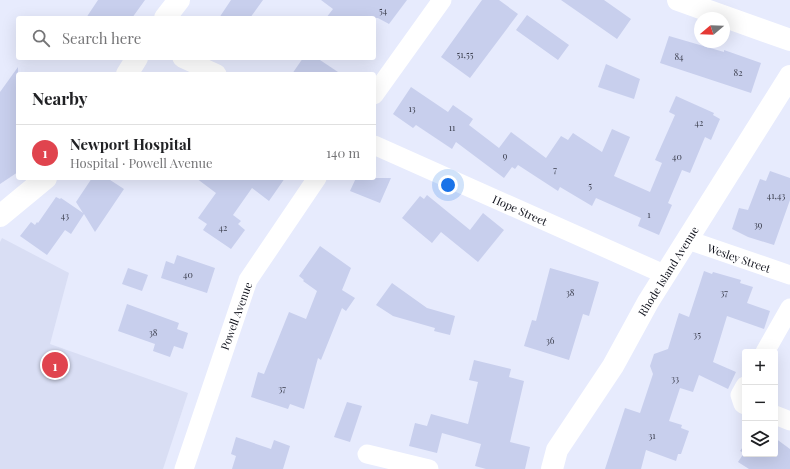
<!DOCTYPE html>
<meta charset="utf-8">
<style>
body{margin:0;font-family:"Playfair Display",serif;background:#f6f6f6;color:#202124}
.controls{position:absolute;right:12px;bottom:12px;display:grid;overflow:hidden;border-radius:4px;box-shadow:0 4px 16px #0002}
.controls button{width:36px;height:36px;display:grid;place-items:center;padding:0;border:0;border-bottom:1px solid #e0e0e0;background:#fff;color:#202124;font:20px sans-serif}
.compass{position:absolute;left:694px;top:12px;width:36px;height:36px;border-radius:50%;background:#fff;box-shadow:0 4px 16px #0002;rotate:251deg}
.you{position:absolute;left:448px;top:185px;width:14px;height:14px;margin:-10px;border:3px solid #fff;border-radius:50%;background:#1a73e8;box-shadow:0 0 0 6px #1a73e833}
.badge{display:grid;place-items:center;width:26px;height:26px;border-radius:50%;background:#d93025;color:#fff;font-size:13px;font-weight:700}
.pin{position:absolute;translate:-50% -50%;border:2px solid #fff;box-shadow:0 1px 4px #0006}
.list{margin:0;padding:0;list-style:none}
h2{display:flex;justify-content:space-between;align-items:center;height:52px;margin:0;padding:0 16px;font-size:17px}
h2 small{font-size:13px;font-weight:400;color:#757577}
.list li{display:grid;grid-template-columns:26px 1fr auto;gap:12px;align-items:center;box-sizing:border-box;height:56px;padding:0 16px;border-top:1px solid #e0e0e0}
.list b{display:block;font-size:15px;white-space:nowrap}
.list p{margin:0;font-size:13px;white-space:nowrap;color:#757577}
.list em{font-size:13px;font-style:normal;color:#757577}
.icon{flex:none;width:22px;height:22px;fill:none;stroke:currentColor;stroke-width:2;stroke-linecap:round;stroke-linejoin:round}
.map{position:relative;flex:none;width:790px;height:469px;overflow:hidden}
.search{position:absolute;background:#fff;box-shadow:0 4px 16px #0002;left:16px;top:16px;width:360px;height:44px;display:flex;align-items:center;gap:10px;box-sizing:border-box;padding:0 14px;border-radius:4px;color:#757577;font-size:15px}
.panel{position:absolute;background:#fff;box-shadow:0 4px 16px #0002;left:16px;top:72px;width:360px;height:108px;border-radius:4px}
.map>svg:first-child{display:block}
.built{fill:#d9def4}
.building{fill:#c8cfed}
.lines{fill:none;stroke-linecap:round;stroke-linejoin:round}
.street{stroke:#fff;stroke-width:19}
.secondary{stroke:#fff;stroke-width:22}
.labels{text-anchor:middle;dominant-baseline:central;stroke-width:3;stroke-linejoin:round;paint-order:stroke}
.number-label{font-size:9px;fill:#3b3e4d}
.street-label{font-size:11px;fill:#0c0e18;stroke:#fff}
</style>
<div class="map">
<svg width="790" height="469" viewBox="0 0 790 469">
<rect width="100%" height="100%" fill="#e7ebfd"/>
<path class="built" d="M 2,238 L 69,273 L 50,344 L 188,393 L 163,469 L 0,469 L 0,242 Z"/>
<path class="building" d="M 98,0 L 145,0 L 132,18 L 86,18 Z
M 231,0 L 263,0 L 250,18 L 219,18 Z
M 321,0 L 407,0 L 389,24 L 378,18 L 326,18 L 333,9 Z
M 482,0 L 499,0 L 518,14 L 470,78 L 441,57 Z
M 561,0 L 604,0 L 631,19 L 617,39 Z
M 527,15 L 569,45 L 558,60 L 516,30 Z
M 669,36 L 724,52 L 724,50 L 761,63 L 751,93 L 660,63 Z
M 303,58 L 317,58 L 341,74 L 292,74 Z
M 606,64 L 640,79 L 634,99 L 598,87 Z
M 18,67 L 18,172 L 0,184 L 0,92 Z
M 411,87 L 448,112 L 453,105 L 473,119 L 469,125 L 499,148 L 511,132 L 546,158 L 561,136 L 568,140 L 573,133 L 602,152 L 612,129 L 630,137 L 614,176 L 650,192 L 662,163 L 655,160 L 675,115 L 669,112 L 676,96 L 714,113 L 713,115 L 720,119 L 711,140 L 705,137 L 690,173 L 682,170 L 668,203 L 672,205 L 659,235 L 638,226 L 641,218 L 596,198 L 592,206 L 560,187 L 558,191 L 518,165 L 515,169 L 512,167 L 504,178 L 456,142 L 452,149 L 416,125 L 413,128 L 393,114 Z
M 770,171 L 790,178 L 790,200 L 774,245 L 748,237 L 732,229 L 739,208 L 748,210 L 760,179 L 766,181 Z
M 92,178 L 107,178 L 124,189 L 95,232 L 84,214 L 71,234 L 65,230 L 47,255 L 20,236 L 31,222 L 35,225 L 37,222 L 38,223 L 56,197 L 60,199 L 61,198 L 83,213 L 76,202 Z
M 196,178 L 285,178 L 269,201 L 252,188 L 233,215 L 241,221 L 238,224 L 245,230 L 231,249 L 203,230 L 207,224 L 198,218 L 216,193 Z
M 356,178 L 391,178 L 380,203 L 350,191 Z
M 427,195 L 470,230 L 483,213 L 504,230 L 478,262 L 441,232 L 432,243 L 402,218 L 420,196 L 424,199 Z
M 320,246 L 351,268 L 342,290 L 355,298 L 346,311 L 342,308 L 321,360 L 318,358 L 304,409 L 290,404 L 288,409 L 251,397 L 258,372 L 264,374 L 289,312 L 306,319 L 317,291 L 303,281 L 304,280 L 299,276 Z
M 177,255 L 215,268 L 207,293 L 161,278 L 166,261 L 174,264 Z
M 128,268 L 148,275 L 142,291 L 122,284 Z
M 550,268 L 599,282 L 589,316 L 583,314 L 569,360 L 524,346 L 532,320 L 536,321 Z
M 704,271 L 712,274 L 713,272 L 741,280 L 740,283 L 753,287 L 747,303 L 770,311 L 764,329 L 727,316 L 713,362 L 736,372 L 728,389 L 699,375 L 693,392 L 680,388 L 669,421 L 682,425 L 681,428 L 689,431 L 681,454 L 678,454 L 676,461 L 646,450 L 641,469 L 605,469 L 625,408 L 640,413 L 653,374 L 650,366 L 654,354 L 668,349 L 679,313 L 689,317 Z
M 392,283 L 427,308 L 455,316 L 450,335 L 434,331 L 435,328 L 393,316 L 376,305 Z
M 127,304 L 179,323 L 177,329 L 188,333 L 183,349 L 174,346 L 170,357 L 153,351 L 155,344 L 118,331 Z
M 474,360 L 511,369 L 509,377 L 524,381 L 510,442 L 530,447 L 525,469 L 486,469 L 475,466 L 481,444 L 442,433 L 437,453 L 409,446 L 415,423 L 427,426 L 431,414 L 468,424 L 478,382 L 469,380 Z
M 347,402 L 362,406 L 350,442 L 334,437 Z
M 236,437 L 271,449 L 274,440 L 290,446 L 283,469 L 232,469 L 236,456 L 231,454 Z
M 775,438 L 790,449 L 790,469 L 749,469 L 738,462 L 744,453 L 740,451 L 745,444 L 745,454 L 775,454 Z"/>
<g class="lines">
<path class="street" d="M 182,58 L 217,74
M 374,95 L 442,0
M 374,145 L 666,275
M 688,240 L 790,275
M 765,352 L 790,308
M 745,386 L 740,395 L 743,404 L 745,405
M 775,415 L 790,421
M 367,454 L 429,469
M 184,469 L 248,280 L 317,178"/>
<path class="secondary" d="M 678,0 L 790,40
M 165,18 L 179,0
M 127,74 L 137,58
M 0,216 L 46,178
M 552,469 L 557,450 L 613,366 L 648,302 L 790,76"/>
</g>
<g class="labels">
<g class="number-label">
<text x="383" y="10">54</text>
<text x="465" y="54">51,55</text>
<text x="679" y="56">84</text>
<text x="738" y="72">82</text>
<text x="412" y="108">13</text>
<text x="699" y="122">42</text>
<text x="452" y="127">11</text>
<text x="505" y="155">9</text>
<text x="677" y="156">40</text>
<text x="555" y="169">7</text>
<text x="590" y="185">5</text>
<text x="776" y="195">41,43</text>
<text x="649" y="214">1</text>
<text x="65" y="215">43</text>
<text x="758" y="224">39</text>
<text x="223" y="227">42</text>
<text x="188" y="274">40</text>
<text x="570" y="292">38</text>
<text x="724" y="292">37</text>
<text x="153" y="332">38</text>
<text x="697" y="334">35</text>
<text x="550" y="340">36</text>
<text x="675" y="378">33</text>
<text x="282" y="388">37</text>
<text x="652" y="435">31</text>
</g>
<g class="street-label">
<text transform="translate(520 210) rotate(24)">Hope Street</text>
<text transform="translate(739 258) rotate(19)">Wesley Street</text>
<text transform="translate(668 271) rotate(-58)">Rhode Island Avenue</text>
<text transform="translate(236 316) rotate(-70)">Powell Avenue</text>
</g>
</g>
</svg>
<div class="controls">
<button>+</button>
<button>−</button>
<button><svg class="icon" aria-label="layers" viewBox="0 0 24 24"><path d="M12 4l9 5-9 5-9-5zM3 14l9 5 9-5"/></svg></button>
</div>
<svg class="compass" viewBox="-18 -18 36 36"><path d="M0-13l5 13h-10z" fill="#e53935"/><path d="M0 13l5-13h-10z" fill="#757577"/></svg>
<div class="you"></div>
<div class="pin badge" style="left:55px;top:365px;background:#e0444e">1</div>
<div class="search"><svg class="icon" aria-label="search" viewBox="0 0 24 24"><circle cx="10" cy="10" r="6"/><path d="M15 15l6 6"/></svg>Search here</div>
<section class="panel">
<h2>Nearby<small></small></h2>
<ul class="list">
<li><span class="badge" style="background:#e0444e">1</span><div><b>Newport Hospital</b><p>Hospital · Powell Avenue</p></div><em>140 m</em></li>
</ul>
</section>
</div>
